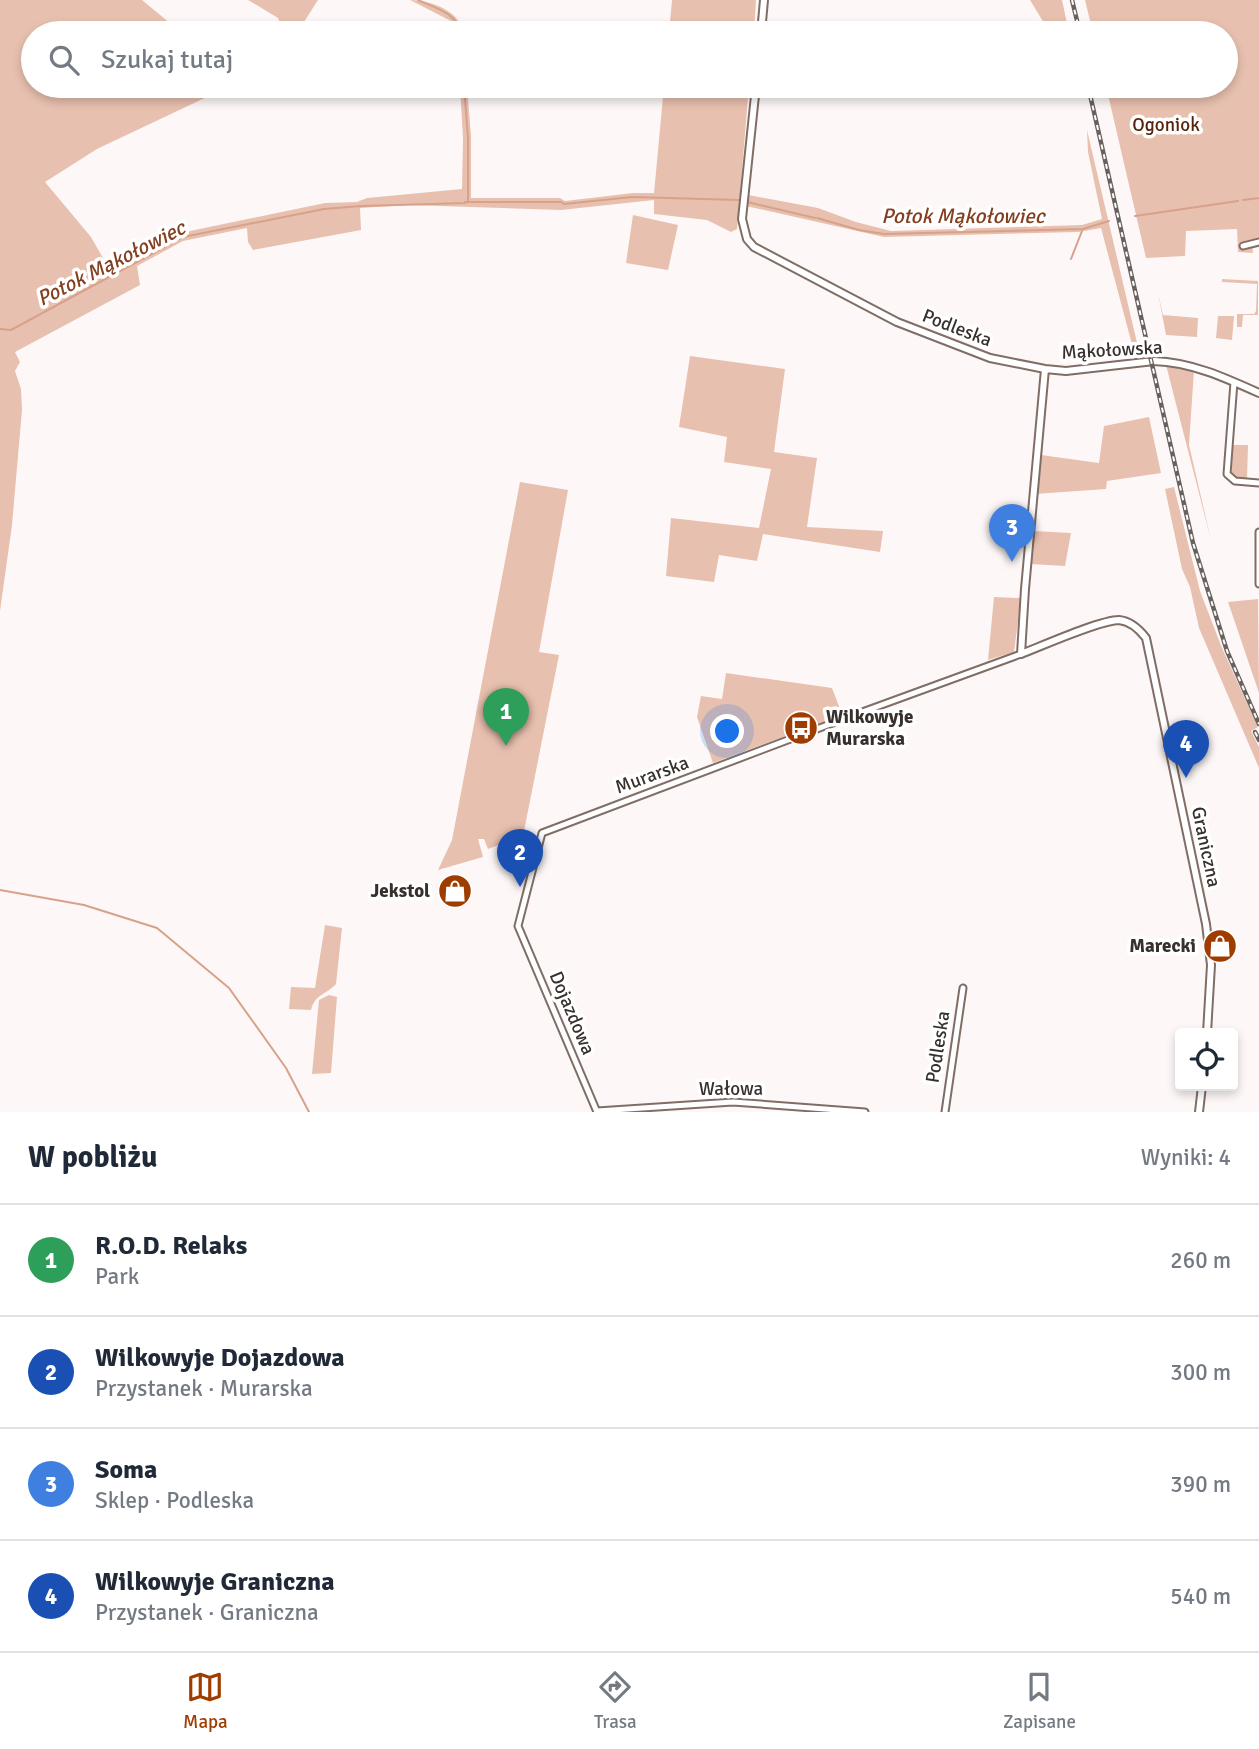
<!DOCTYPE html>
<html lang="pl">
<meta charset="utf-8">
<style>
body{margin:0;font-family:Signika,sans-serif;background:#f6f6f7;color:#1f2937}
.controls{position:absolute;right:21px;bottom:21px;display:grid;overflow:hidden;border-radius:7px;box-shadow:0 4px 10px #0003}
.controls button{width:63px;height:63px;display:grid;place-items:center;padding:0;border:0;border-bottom:2px solid #e0e1e3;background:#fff;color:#1f2937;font:35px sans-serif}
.you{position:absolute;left:728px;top:732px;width:24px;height:24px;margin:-18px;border:5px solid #fff;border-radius:50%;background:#1a73e8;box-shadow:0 0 0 10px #1a73e833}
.badge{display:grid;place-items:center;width:46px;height:46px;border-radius:50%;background:#9f3c00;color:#fff;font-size:23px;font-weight:700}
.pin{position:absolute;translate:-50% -58px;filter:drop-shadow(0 2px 4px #0008)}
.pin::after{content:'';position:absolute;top:37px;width:24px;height:21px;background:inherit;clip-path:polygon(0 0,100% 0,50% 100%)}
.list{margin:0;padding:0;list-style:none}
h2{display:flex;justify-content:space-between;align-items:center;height:91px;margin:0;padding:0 28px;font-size:30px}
h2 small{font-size:23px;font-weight:400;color:#747a83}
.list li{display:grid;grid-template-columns:46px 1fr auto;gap:21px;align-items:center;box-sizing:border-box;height:112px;padding:0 28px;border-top:2px solid #e0e1e3}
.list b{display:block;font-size:26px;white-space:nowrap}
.list p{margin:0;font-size:23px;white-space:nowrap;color:#747a83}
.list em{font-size:23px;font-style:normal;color:#747a83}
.icon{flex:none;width:38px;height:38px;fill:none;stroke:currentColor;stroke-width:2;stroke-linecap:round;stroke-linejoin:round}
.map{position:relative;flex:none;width:1259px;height:1112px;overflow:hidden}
.search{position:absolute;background:#fff;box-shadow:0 4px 10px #0003;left:21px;right:21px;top:21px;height:77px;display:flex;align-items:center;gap:18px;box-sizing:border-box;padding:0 24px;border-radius:38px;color:#747a83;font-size:26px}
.sheet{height:539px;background:#fff}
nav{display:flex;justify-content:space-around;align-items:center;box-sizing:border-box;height:98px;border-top:2px solid #e0e1e3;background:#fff;font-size:19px;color:#747a83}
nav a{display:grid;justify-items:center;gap:4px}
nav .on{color:#9f3c00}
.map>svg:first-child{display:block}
.green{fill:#e8c0af}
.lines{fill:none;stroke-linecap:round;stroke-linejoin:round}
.stream{stroke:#d7a18a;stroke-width:2}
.minor-casing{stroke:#806d65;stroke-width:9}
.tertiary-casing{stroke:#806d65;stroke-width:10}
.minor{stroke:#fff;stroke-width:5}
.tertiary{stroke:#fff;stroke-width:6}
.rail-casing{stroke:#68615e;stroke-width:4.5}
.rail{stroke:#fff;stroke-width:2;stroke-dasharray:5;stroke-linecap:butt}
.labels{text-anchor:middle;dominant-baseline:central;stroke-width:7;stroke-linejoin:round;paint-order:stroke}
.park-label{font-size:19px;fill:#55230b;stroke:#fff}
.street-label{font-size:19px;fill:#38302c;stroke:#fff}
.poi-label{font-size:19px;font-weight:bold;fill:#38302c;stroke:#fff;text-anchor:end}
.water-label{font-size:21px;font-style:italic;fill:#834021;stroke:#fff}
</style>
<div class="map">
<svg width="1259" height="1112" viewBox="0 0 1259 1112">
<rect width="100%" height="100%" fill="#fdf8f7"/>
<path class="green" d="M 0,0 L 142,0 L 182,33 L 33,33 L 33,86 L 230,86 L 97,149 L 45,182 L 91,237 L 111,272 L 190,231 L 325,203 L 357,202 L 367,198 L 462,189 L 463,139 L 460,86 L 467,86 L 471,136 L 471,198 L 560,198 L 565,201 L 633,193 L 654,193 L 664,86 L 749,86 L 737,229 L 731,232 L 707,220 L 654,214 L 654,200 L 561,210 L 408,205 L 360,208 L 361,230 L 253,250 L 248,242 L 247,228 L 183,241 L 137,266 L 140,285 L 15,352 L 20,362 L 15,371 L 21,389 L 22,410 L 12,525 L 0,611 Z
M 248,0 L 318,0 L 297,33 L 282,33 L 284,32 L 278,18 Z
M 410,0 C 430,0 461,11 463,33 L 457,33 L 451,21 Z
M 672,0 L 756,0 L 754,33 L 669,33 Z
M 1030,0 L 1062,0 L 1069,33 L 1050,33 Z
M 1085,0 L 1259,0 L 1259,240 L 1252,241 L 1253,253 L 1238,252 L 1237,229 L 1186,231 L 1185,256 L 1146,258 L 1106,86 L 1226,86 L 1226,33 L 1093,33 Z
M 1087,130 L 1139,351 L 1134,352 L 1101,228 L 1078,232 L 884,237 L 746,206 L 748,195 L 818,208 L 856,222 L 891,231 L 1082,225 L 1102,219 L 1088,152 Z
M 633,215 L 678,225 L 668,270 L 626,263 Z
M 1222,279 L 1258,281 L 1258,315 L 1243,315 L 1242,327 L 1237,327 L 1237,314 L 1254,314 L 1256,311 L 1257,284 L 1222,282 Z
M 1158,293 L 1163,315 L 1198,318 L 1197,337 L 1166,335 Z
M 1218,316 L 1234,316 L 1232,340 L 1216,338 Z
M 690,356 L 785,369 L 774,452 L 817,458 L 807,527 L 883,531 L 880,552 L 763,534 L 757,561 L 719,555 L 714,582 L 666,576 L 671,518 L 759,528 L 771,469 L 724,462 L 727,437 L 679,427 Z
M 1166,365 L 1194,370 L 1189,445 L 1211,540 Z
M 1149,417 L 1161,473 L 1107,481 L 1106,489 L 1035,494 L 1041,455 L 1099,463 L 1104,426 Z
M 1231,445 L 1248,445 L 1247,479 L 1235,480 L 1229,472 Z
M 520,482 L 568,490 L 539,652 L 559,655 L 523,836 L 488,849 L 484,839 L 478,839 L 483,857 L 438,870 L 452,840 Z
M 1174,487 L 1200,591 L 1222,648 L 1258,727 L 1251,731 L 1259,747 L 1259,768 L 1199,628 L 1190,587 L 1182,569 L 1165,489 Z
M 1034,531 L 1071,533 L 1065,566 L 1030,564 Z
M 994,597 L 1021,598 L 1014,652 L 988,660 Z
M 1258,599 L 1259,693 L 1228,602 Z
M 726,673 L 832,688 L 840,709 L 836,717 L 713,763 L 697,717 L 701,696 L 722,699 Z
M 325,925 L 342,928 L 336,984 C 326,995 315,994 311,1010 L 289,1009 L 291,987 L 315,988 Z
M 329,995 L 337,997 L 331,1073 L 312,1074 L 319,1000 Z"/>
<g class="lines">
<path class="stream" d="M 418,0 C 435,8 458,13 460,33
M 464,86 L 468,138 L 468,202
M 1243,200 L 1259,198
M 465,202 L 561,202 L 564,204 L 632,197 L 739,200
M 747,202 L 815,218
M 362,206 L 465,203
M 1135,216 L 1238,201
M 817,218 L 859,230 L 884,234 L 1083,229 L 1109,221
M 1071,259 L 1082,231
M 0,329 L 11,330 L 183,237 L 324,209 L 361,206
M 0,890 L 84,905 L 157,928 L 229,988 L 286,1068 L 309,1112"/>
<g class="minor-casing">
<path id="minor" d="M 1243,246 L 1259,242
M 1234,382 L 1227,474 L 1235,481 L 1259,483
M 1259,532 L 1259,584
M 597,1111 L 733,1102 L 865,1112
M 597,1112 L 518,926 L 542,833 L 854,715 L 1021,654
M 945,1112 L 963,988"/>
</g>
<g class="tertiary-casing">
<path id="tertiary" d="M 761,33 L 764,0
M 756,86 L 742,219 L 747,239 L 754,247 L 897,322 L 990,358 L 1045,369 L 1066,371 L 1154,361 C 1191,362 1226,378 1259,393
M 1045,369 L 1025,589 L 1021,654 C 1042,646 1100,620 1119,620 C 1130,621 1139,629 1146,638 L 1206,924 L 1211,965 L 1207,1033
M 1199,1112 L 1202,1086"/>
</g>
<use href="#minor" class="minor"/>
<use href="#tertiary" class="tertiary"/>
<g class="rail-casing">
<path id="rail" d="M 1072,0 L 1080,33
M 1088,86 L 1193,543 L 1227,651 L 1259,724
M 1255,732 L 1259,740"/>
</g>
<use href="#rail" class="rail"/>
</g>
<defs>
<g id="bus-disc" transform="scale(1.75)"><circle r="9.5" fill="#9f3c00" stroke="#fff"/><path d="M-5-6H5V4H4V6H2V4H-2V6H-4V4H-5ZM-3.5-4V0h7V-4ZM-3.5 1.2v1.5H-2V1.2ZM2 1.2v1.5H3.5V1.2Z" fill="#fff"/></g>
<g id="shop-disc" transform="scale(1.75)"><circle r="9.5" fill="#9f3c00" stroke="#fff"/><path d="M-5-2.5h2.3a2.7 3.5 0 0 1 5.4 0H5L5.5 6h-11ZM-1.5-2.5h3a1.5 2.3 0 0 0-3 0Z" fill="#fff"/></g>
</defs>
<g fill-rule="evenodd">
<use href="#bus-disc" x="801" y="728"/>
<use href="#shop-disc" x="455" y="891"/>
<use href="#shop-disc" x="1220" y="946"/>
</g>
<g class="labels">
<g class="park-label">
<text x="1166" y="125">Ogoniok</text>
</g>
<g class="street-label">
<text transform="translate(957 328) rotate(21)">Podleska</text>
<text transform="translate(1112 350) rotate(-3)">Mąkołowska</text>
<text transform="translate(652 775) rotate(-20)">Murarska</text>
<text transform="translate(1206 847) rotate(78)">Graniczna</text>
<text transform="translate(572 1013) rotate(67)">Dojazdowa</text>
<text transform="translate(938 1047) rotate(-81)">Podleska</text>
<text x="731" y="1089">Wałowa</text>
</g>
<g class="poi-label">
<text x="826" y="717" text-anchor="start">Wilkowyje<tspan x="826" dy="22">Murarska</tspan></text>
<text x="430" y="891">Jekstol</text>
<text x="1196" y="946">Marecki</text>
</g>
<g class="water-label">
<text x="963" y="216">Potok Mąkołowiec</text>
<text transform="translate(111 263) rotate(-27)">Potok Mąkołowiec</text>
</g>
</g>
</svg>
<div class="controls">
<button><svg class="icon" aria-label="locate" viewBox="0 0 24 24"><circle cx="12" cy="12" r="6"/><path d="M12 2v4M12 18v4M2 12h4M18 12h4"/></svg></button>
</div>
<div class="you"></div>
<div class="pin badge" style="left:506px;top:746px;background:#2e9e5b">1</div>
<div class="pin badge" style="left:520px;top:887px;background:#1a4fb4">2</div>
<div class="pin badge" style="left:1012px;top:562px;background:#3f7fe0">3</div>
<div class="pin badge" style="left:1186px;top:778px;background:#1a4fb4">4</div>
<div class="search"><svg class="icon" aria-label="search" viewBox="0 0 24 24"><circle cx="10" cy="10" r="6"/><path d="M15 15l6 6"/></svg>Szukaj tutaj</div>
</div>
<section class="sheet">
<h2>W pobliżu<small>Wyniki: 4</small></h2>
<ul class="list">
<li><span class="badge" style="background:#2e9e5b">1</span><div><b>R.O.D. Relaks</b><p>Park</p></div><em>260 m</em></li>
<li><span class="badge" style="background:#1a4fb4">2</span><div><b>Wilkowyje Dojazdowa</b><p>Przystanek · Murarska</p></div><em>300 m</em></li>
<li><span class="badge" style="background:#3f7fe0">3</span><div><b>Soma</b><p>Sklep · Podleska</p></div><em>390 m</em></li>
<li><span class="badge" style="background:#1a4fb4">4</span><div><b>Wilkowyje Graniczna</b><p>Przystanek · Graniczna</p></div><em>540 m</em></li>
</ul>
</section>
<nav>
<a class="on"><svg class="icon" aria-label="map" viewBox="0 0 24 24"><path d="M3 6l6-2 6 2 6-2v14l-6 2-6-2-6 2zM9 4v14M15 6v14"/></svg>Mapa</a>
<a><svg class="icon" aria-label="directions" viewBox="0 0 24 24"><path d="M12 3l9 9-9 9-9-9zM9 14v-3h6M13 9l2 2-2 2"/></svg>Trasa</a>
<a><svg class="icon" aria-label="saved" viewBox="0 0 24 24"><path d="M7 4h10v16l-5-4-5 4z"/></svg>Zapisane</a>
</nav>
